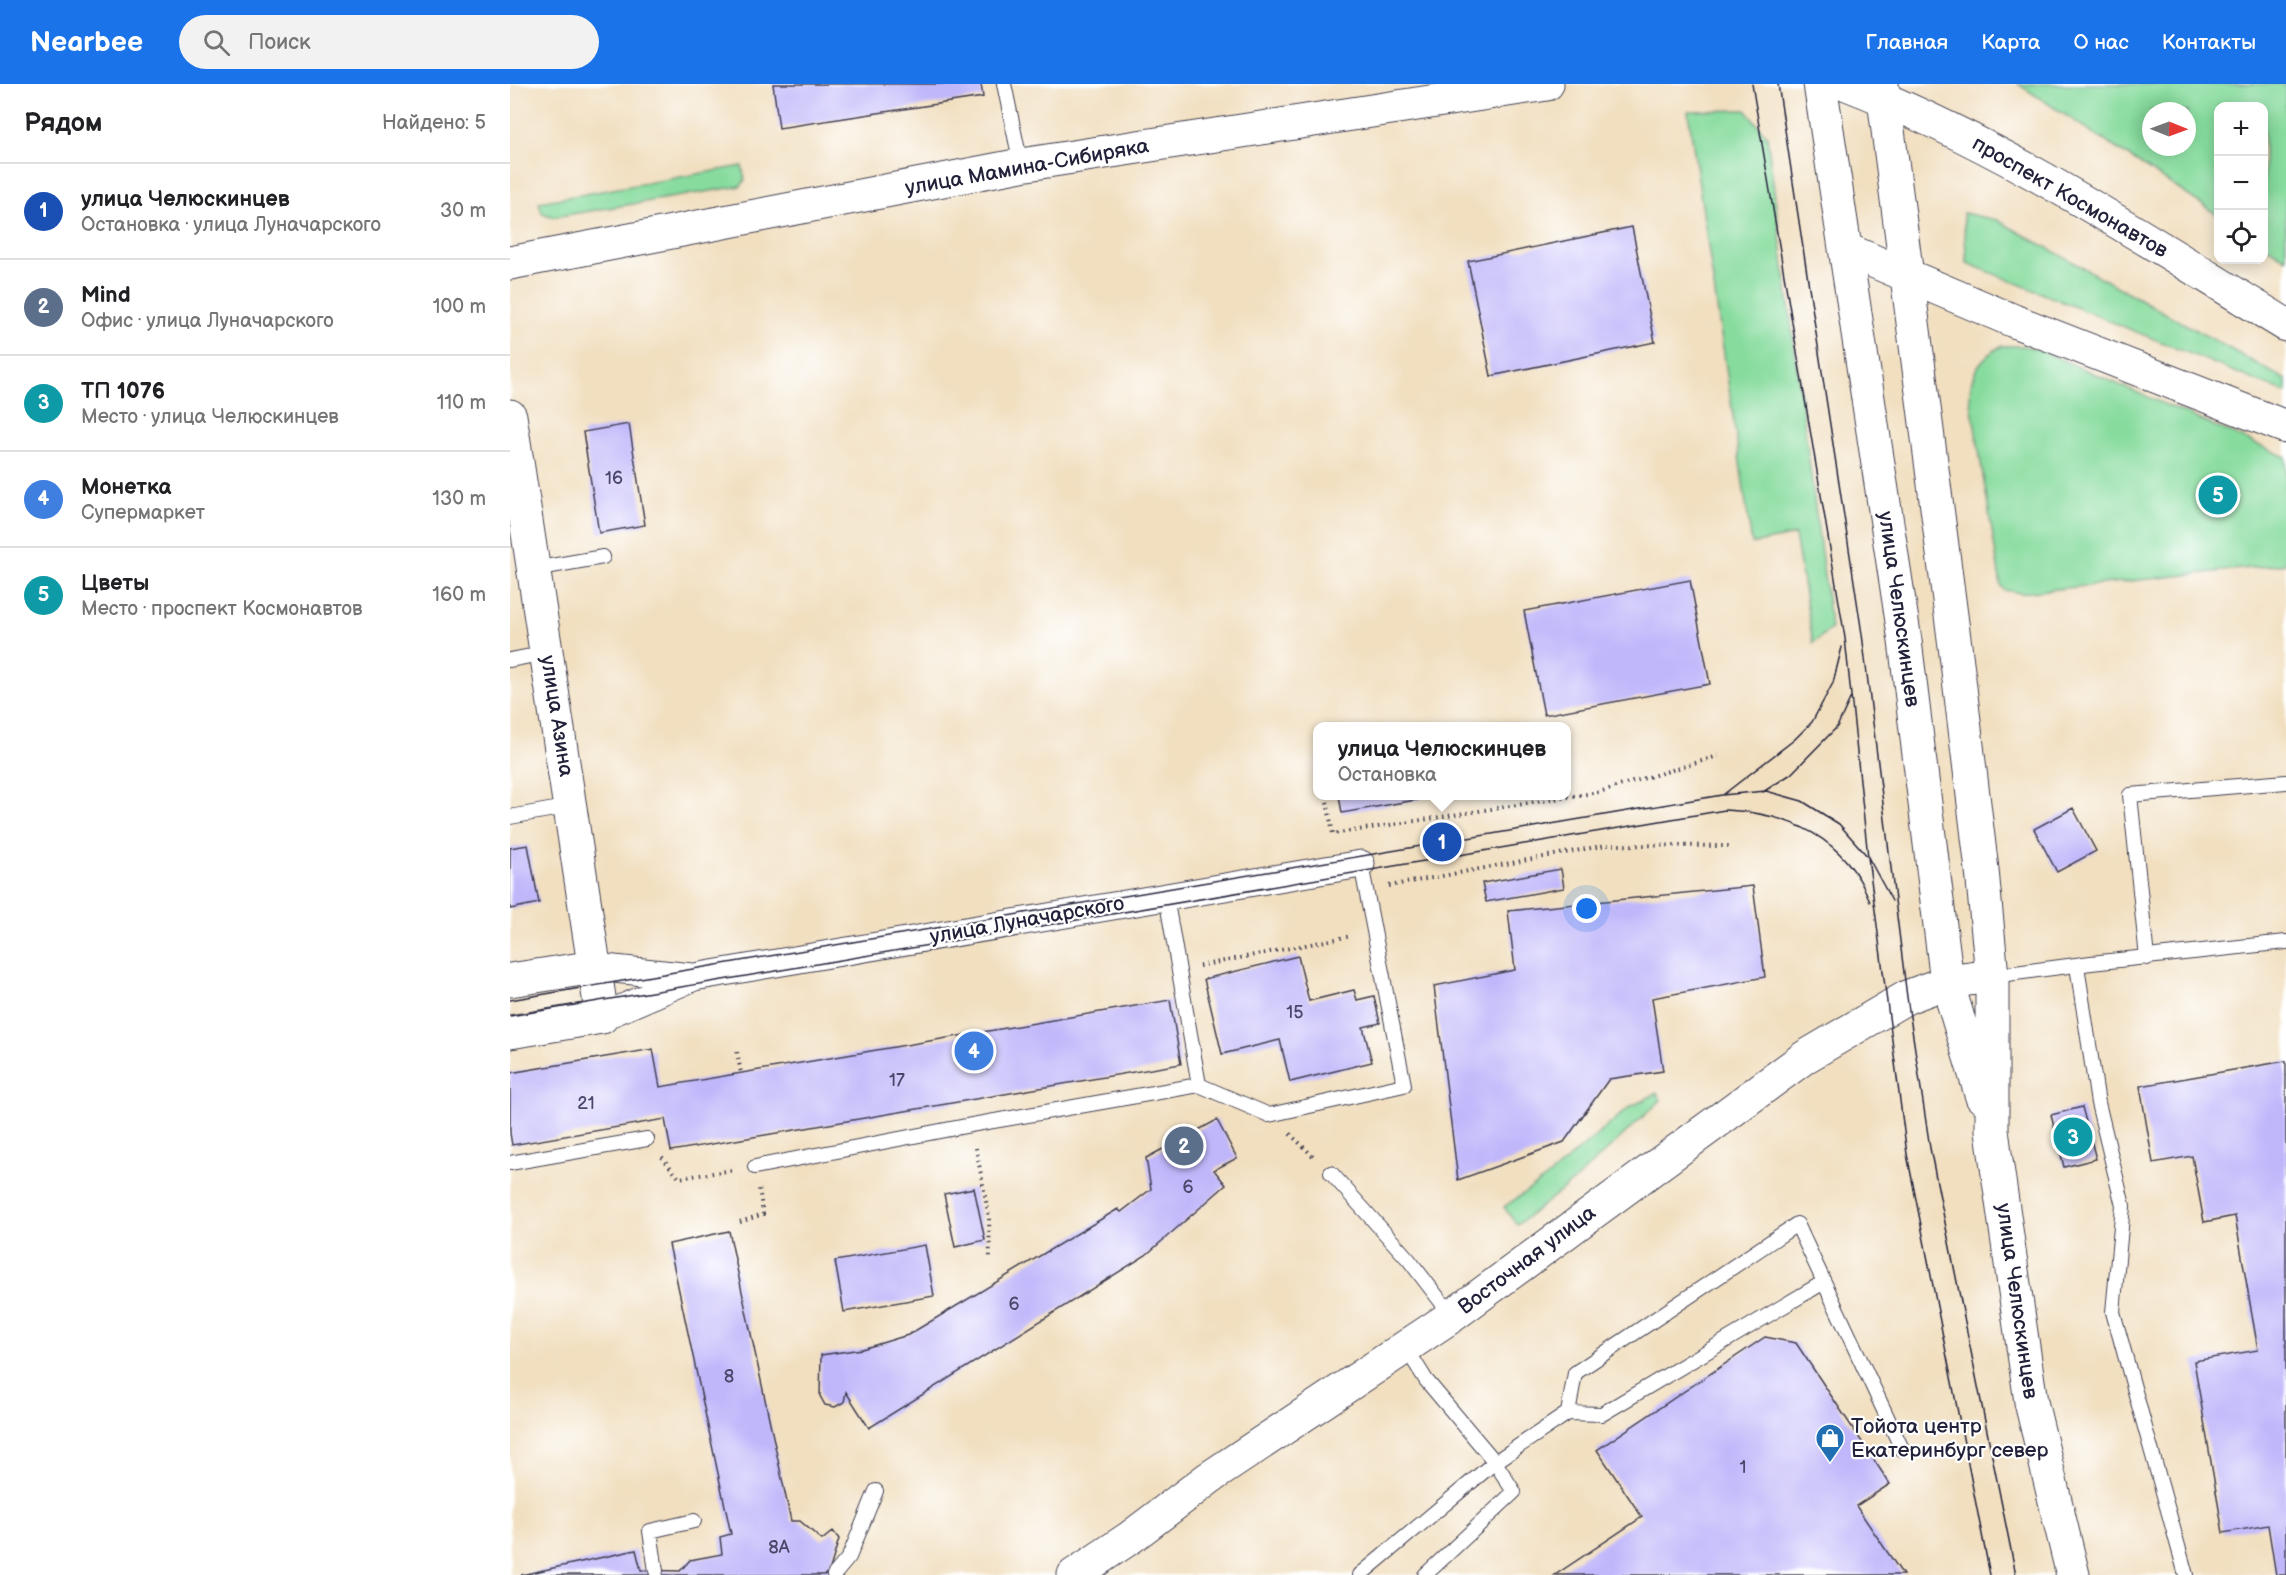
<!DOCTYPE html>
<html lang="ru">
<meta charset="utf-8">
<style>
body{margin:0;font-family:"Balsamiq Sans",sans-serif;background:#f2f2f2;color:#202124}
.controls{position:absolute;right:18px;top:18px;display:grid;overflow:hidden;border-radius:12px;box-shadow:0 3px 15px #0003}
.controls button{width:54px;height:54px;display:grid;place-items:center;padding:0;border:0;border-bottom:2px solid #e0e0e0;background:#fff;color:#202124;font:30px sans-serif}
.compass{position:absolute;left:1632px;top:18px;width:54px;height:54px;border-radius:50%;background:#fff;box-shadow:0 3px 15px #0003;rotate:91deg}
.you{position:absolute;left:1077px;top:825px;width:21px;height:21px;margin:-15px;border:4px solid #fff;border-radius:50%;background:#1a73e8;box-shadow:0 0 0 9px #1a73e833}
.badge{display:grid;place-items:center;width:39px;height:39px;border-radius:50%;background:#1a73e8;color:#fff;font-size:20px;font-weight:700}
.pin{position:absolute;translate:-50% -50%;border:3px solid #fff;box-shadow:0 2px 6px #0006}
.popup{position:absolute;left:803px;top:638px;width:258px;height:78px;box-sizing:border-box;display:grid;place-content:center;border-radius:12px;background:#fff;filter:drop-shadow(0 2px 4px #0005);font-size:20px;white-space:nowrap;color:#757577}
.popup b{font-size:22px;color:#202124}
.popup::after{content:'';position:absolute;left:50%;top:100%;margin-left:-12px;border:12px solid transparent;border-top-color:#fff}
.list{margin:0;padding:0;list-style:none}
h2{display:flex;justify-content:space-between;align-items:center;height:78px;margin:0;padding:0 24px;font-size:26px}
h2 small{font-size:20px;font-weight:400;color:#757577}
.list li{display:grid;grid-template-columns:39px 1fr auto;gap:18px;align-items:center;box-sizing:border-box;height:96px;padding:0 24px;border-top:2px solid #e0e0e0}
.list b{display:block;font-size:22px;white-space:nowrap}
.list p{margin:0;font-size:20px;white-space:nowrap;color:#757577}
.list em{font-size:20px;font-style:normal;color:#757577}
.icon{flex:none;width:33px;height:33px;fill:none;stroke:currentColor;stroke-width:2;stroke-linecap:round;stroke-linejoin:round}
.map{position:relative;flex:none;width:1776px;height:1491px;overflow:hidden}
header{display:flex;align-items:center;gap:36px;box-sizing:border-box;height:84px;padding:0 30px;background:#1a73e8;color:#fff}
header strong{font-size:28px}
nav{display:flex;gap:33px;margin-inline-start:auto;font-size:21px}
.search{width:420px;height:54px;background:#f2f2f2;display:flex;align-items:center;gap:15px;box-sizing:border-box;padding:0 21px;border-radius:33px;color:#757577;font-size:22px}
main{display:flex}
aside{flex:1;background:#fff}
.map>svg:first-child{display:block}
.green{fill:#86db9d;stroke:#547e6c;stroke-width:1.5;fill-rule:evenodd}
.building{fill:#c0b7fa}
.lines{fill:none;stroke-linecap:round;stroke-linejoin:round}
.lane-casing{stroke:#413e4f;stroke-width:16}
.street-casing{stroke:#413e4f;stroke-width:29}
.secondary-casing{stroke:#413e4f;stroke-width:35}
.primary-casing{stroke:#413e4f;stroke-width:35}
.path{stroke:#413e4f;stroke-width:4;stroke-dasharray:1.5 4.5;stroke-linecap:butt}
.lane{stroke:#fff;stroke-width:14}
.street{stroke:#fff;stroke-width:27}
.secondary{stroke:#fff;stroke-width:33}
.primary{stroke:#fff;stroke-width:33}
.tram{stroke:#22223b;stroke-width:1.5}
.labels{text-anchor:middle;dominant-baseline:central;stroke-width:4.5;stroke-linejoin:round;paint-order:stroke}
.number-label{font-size:18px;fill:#4a476b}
.street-label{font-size:21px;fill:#22223b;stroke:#fff}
.poi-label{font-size:21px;fill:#22223b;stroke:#fff;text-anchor:start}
</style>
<header>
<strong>Nearbee</strong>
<div class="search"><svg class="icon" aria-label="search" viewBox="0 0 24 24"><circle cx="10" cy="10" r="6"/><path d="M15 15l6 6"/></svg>Поиск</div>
<nav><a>Главная</a><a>Карта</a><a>О нас</a><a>Контакты</a></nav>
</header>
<main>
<aside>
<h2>Рядом<small>Найдено: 5</small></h2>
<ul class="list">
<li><span class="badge" style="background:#1a4fb4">1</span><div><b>улица Челюскинцев</b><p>Остановка · улица Луначарского</p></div><em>30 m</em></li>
<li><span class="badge" style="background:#5c6f8a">2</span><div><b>Mind</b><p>Офис · улица Луначарского</p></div><em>100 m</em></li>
<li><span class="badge" style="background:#0f9aa8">3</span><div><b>ТП 1076</b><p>Место · улица Челюскинцев</p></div><em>110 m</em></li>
<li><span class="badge" style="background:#3f7fe0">4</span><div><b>Монетка</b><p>Супермаркет</p></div><em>130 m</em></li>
<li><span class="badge" style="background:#0f9aa8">5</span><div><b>Цветы</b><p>Место · проспект Космонавтов</p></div><em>160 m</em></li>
</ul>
</aside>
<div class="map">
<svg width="1776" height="1491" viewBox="0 0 1776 1491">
<rect width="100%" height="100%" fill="#fff"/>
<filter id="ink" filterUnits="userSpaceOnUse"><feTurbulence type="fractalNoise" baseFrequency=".0167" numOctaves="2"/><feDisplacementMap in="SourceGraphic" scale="12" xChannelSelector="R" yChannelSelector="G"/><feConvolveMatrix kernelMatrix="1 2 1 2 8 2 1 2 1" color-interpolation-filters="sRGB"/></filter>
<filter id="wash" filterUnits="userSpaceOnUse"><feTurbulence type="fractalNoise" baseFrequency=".008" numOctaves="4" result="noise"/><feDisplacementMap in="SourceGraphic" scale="24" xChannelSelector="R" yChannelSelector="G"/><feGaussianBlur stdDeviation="1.35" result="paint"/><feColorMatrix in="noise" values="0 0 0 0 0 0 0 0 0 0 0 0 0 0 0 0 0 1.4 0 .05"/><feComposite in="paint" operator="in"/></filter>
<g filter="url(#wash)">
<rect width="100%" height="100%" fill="#f1dfc0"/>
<path class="green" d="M 1508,0 L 1776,0 L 1776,175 L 1754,161 L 1754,22 L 1708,22 L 1708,131 ZM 1641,27 L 1677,27 L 1677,63 L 1641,63 Z
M 1236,26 L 1257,52 L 1321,545 L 1303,559 L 1285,451 L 1242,460 L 1178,27 Z
M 232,82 L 235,96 L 231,102 L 44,133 L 32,129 L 29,118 Z
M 1453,129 L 1487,136 L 1776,296 L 1776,309 L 1457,179 Z
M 1492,262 L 1514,262 L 1525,264 L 1776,373 L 1776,480 L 1511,509 L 1494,506 L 1491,502 L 1460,312 C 1460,289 1472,272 1492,262 Z
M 1147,1009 L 1151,1016 L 1064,1097 L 1007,1141 L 994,1123 L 1036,1094 L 1120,1023 Z"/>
<g id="blocks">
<path class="building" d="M 263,0 L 471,0 L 473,13 L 269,44 Z
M 1122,143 L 1145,258 L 981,292 L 958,177 Z
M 119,340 L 135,441 L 89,449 L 73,348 Z
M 1180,496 L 1200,600 L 1034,631 L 1014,527 Z
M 829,712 L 911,712 L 911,715 L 832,729 Z
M 1563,724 L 1586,767 L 1547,788 L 1524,745 Z
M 18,761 L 29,819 L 0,825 L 0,764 Z
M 1051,785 L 1054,804 L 976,818 L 972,799 Z
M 1243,802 L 1255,893 L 1142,914 L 1153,987 L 1099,995 L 1054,1058 L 948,1096 L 924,902 L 1005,886 L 998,827 Z
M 788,872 L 799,917 L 844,906 L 847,916 L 864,912 L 870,939 L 853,943 L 862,978 L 780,998 L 770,956 L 712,970 L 694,895 Z
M 660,916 L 671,980 L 161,1067 L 155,1035 L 2,1061 L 0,1049 L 0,989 L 143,965 L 150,1003 Z
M 1776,977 L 1776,1491 L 1766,1491 L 1758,1441 L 1713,1449 L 1684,1277 L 1748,1266 L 1725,1132 L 1694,1138 L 1682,1072 L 1643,1079 L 1630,1002 Z
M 1572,1023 L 1586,1075 L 1554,1083 L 1541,1031 Z
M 707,1036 L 727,1074 L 704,1086 L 716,1101 L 636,1171 L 359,1344 L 336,1308 L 334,1318 L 325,1323 L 315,1321 L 310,1312 L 311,1271 L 352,1265 L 398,1251 L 608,1125 L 611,1128 L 641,1105 L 636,1074 Z
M 464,1104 L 475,1156 L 445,1163 L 434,1110 Z
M 219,1147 L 281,1437 L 290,1437 L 312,1456 L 323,1447 L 329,1455 L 319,1488 L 314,1491 L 11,1491 L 126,1466 L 131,1486 L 170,1487 L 180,1476 L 212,1470 L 210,1453 L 221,1450 L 159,1160 Z
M 415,1161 L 424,1212 L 334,1228 L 325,1177 Z
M 1255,1253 L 1286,1259 L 1380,1400 L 1346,1422 L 1393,1491 L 1045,1491 L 1132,1433 L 1087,1366 Z"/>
</g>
</g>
<g filter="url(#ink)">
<use href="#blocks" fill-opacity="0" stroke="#413e4f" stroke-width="1.5"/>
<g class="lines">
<g class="lane-casing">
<path id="lane" d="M 494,0 L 511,81
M 24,485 L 93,473
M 0,576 L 36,569
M 0,733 L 61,722
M 656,813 L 689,1001 L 759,1031 L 894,1001 L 851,780
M 1637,874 L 1620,711 L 1776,698
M 1567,882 L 1588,1019 L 1613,1122 L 1603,1228 L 1676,1491
M 1482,892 L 1581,879 L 1776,858
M 0,1079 L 137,1055
M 245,1083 L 461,1041 L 689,1001
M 821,1089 L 899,1176 L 942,1232
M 1058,1329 L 1065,1289 L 1287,1140 L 1314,1198
M 146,1487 L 140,1447 L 184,1437
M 324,1491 L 339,1473 L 366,1407
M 850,1491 L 985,1378 L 916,1296 L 896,1264
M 915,1491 L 1004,1408 L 985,1378 L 1058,1329 L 1092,1330 L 1314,1198 L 1392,1365"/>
</g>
<g class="street-casing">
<path id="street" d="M 85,883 L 182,893
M 92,933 L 184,893 L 851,780"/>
</g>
<g class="secondary-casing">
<path id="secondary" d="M 0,179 L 511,81 L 1037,0
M 0,332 L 92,933 L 0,948
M 1482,892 L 1482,1046 L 1485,1069 L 1521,1318 L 1563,1491
M 0,896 L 85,883
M 1437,898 L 1472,1013"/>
</g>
<g class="primary-casing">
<path id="primary" d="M 1310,0 L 1395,557 L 1437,898
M 1337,0 C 1494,61 1633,154 1776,241
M 1335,165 L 1504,237 L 1776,343
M 564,1491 L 621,1453 L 699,1394 L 942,1232 L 1295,973 L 1397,913 L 1437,898 L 1482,892 L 1472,786 L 1445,562 L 1372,0"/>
</g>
<path class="path" d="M 816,712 L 823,750 L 1089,708 L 1208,672
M 879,802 L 1097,761 L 1219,762
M 689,882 L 841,852
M 227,968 L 231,989
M 780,1050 L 805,1074
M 466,1064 L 479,1133 L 480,1176
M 152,1073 L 169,1094 L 224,1086
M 230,1138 L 253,1130 L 249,1104"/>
<use href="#lane" class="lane"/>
<use href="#street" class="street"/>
<use href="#secondary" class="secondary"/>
<use href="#primary" class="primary"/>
<path class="tram" d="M 1242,0 L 1335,554 L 1358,773 L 1397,1070 L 1480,1491
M 1268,0 L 1352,550 L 1397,913 L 1420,1064 L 1506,1491
M 1253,708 L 1281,690 L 1327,643 L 1341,613
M 1214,710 L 1284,656 L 1302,638 L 1323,599 L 1332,563
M 0,916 L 1212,711 L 1256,707 L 1292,717 L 1329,740 L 1358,773 L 1382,817
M 0,932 L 1215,726 C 1280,729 1336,754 1360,818"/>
</g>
</g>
<defs>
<g id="shop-pin" transform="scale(1.5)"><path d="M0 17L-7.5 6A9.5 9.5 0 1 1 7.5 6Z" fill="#1f6fb2" stroke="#fff"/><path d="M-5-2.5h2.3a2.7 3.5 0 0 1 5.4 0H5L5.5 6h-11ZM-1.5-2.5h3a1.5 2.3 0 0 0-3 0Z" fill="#fff"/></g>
</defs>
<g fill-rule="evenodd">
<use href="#shop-pin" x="1320" y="1354"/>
</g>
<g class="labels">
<g class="number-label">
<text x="104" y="394">16</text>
<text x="785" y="928">15</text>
<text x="387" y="996">17</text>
<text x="76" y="1019">21</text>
<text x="678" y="1103">6</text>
<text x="504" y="1220">6</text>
<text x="219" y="1292">8</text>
<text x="1233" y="1383">1</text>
<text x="269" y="1463">8А</text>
</g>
<g class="street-label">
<text transform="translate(517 83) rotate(-10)">улица Мамина-Сибиряка</text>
<text transform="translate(1560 113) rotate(30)">проспект Космонавтов</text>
<text transform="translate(1389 525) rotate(82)">улица Челюскинцев</text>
<text transform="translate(47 632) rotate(81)">улица Азина</text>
<text transform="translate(517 836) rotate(-10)">улица Луначарского</text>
<text transform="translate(1017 1176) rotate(-37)">Восточная улица</text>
<text transform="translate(1507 1217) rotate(82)">улица Челюскинцев</text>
</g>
<g class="poi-label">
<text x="1341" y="1342">Тойота центр<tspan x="1341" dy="24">Екатеринбург север</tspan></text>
</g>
</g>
</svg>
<div class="controls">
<button>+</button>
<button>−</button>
<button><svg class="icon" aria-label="locate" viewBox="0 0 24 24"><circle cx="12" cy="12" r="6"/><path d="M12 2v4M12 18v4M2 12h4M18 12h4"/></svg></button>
</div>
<svg class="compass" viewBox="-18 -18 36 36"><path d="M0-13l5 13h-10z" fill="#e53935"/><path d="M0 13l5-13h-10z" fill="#757577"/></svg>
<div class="you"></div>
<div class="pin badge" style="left:932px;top:758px;background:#1a4fb4">1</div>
<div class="popup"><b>улица Челюскинцев</b>Остановка</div>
<div class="pin badge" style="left:674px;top:1062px;background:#5c6f8a">2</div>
<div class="pin badge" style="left:1563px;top:1053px;background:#0f9aa8">3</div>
<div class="pin badge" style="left:464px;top:967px;background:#3f7fe0">4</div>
<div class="pin badge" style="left:1708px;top:411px;background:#0f9aa8">5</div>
</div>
</main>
